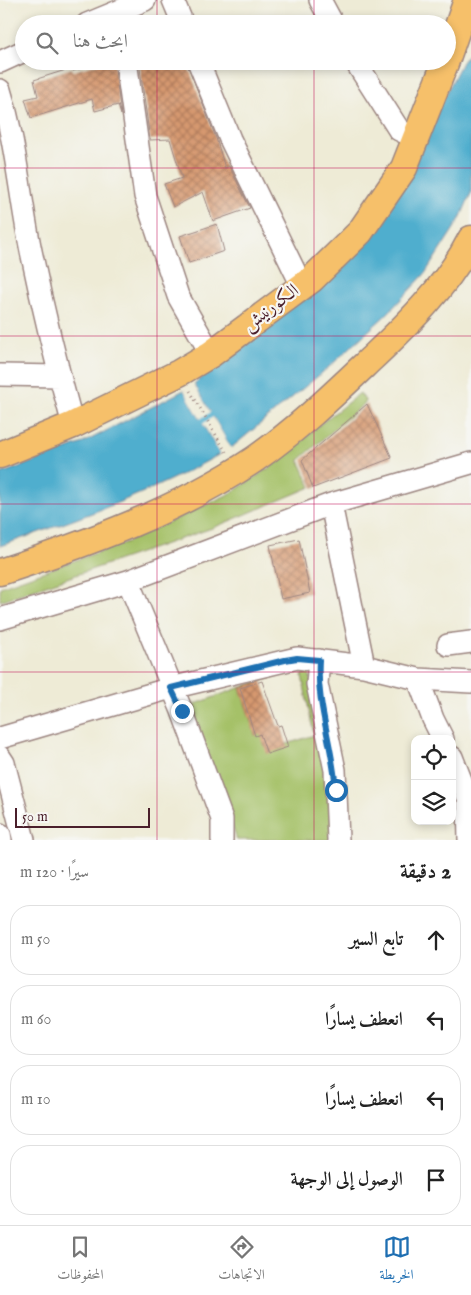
<!DOCTYPE html>
<html lang="ar">
<meta charset="utf-8">
<style>
body{margin:0;font-family:"IM FELL English",Amiri,serif;background:#f2f2f2;color:#222;direction:rtl}
.controls{position:absolute;right:15px;bottom:15px;display:grid;overflow:hidden;border-radius:10px;box-shadow:0 2px 8px #0003}
.controls button{width:45px;height:45px;display:grid;place-items:center;padding:0;border:0;border-bottom:1px solid #e0e0e0;background:#fff;color:#222;font:25px sans-serif}
.scale{position:absolute;left:15px;bottom:12px;width:135px;box-sizing:border-box;padding-left:5px;border:2px solid #4a1f2b;border-top:0;font-size:14px;line-height:18px;white-space:nowrap;color:#4a1f2b;-webkit-text-stroke:4px #f6f6f2;paint-order:stroke}
.stop{position:absolute;width:15px;height:15px;margin:-11px;border:4px solid #1f6fb2;border-radius:50%;background:#fff}
.stop.end{background:#1f6fb2;border-color:#fff;box-shadow:0 1px 5px #0008}
.list{margin:0;padding:0;list-style:none}
h2{display:flex;justify-content:space-between;align-items:center;height:65px;margin:0;padding:0 20px;font-size:21px}
h2 small{font-size:16px;font-weight:400;color:#767676}
.list li{display:grid;grid-template-columns:32px 1fr auto;gap:15px;align-items:center;box-sizing:border-box;height:70px;margin:0 10px 10px;padding:0 10px;border:1px solid #e0e0e0;border-radius:20px}
.list b{display:block;font-size:19px;white-space:nowrap}
.list em{font-size:16px;font-style:normal;color:#767676}
.icon{flex:none;width:28px;height:28px;fill:none;stroke:currentColor;stroke-width:2;stroke-linecap:round;stroke-linejoin:round}
.map{position:relative;flex:none;width:471px;height:840px;overflow:hidden;direction:ltr}
.search{position:absolute;background:#fff;box-shadow:0 2px 8px #0003;left:15px;right:15px;top:15px;height:55px;display:flex;align-items:center;gap:12px;box-sizing:border-box;padding:0 18px;border-radius:28px;color:#767676;font-size:19px}
.sheet{height:385px;background:#fff}
nav{display:flex;justify-content:space-around;align-items:center;box-sizing:border-box;height:70px;border-top:1px solid #e0e0e0;background:#fff;font-size:14px;color:#767676}
nav a{display:grid;justify-items:center;gap:2px}
nav .on{color:#1f6fb2}
.map>svg:first-child{display:block}
.green{fill:#a5c168;stroke:#78704a}
.water{fill:#4faece;stroke:#4c667c}
.pier{fill:#eeebd6}
.lines{fill:none;stroke-linecap:round;stroke-linejoin:round}
.stream{stroke:#4faece;stroke-width:5.5}
.building{fill:url(#building-cross-hatch)}
.minor-casing{stroke:#9c8580;stroke-width:24}
.major-casing{stroke:#9c8580;stroke-width:29}
.path{stroke:#9c8580;stroke-width:3;stroke-dasharray:1 4;stroke-linecap:butt}
.minor{stroke:#fff;stroke-width:21}
.major{stroke:#f6c06b;stroke-width:26}
.route{stroke:#1f6fb2;stroke-width:6}
.grid{fill:none;stroke:#c2185b;stroke-width:1;stroke-opacity:0.55}
.labels{text-anchor:middle;dominant-baseline:central;stroke-width:4.5;stroke-linejoin:round;paint-order:stroke}
.street-label{font-size:19px;fill:#4a1f2b;stroke:#f6f6f2}
</style>
<div class="map">
<svg width="471" height="840" viewBox="0 0 471 840">
<defs>
<pattern id="building-cross-hatch" width="8" height="8" patternUnits="userSpaceOnUse" patternTransform="scale(1.25)"><rect width="8" height="8" fill="#d59870"/><path d="M0 0l8 8M0 8l8-8" fill="none" stroke="#af7b5c"/></pattern>
</defs>
<rect width="100%" height="100%" fill="#f6f6f2"/>
<filter id="ink" filterUnits="userSpaceOnUse"><feTurbulence type="fractalNoise" baseFrequency=".02" numOctaves="2"/><feDisplacementMap in="SourceGraphic" scale="10" xChannelSelector="R" yChannelSelector="G"/><feConvolveMatrix kernelMatrix="1 2 1 2 8 2 1 2 1" color-interpolation-filters="sRGB"/></filter>
<filter id="wash" filterUnits="userSpaceOnUse"><feTurbulence type="fractalNoise" baseFrequency=".0096" numOctaves="4" result="noise"/><feDisplacementMap in="SourceGraphic" scale="20" xChannelSelector="R" yChannelSelector="G"/><feGaussianBlur stdDeviation="1.12" result="paint"/><feColorMatrix in="noise" values="0 0 0 0 0 0 0 0 0 0 0 0 0 0 0 0 0 1.4 0 .05"/><feComposite in="paint" operator="in"/></filter>
<g filter="url(#wash)">
<rect width="100%" height="100%" fill="#eeebd6"/>
<path class="green" d="M 360,393 L 366,402 L 299,460 L 311,487 L 215,527 L 0,601 L 0,587 L 127,542 L 231,493 L 284,458 L 319,425 Z
M 308,668 L 330,765 L 334,840 L 237,840 L 190,706 L 279,673 L 279,675 L 240,688 L 255,735 L 260,734 L 287,744 L 314,735 L 302,676 Z"/>
<path class="water" d="M 471,50 L 471,193 L 460,219 L 424,275 L 387,314 L 329,367 L 231,448 L 194,384 L 346,262 L 433,119 L 462,62 Z
M 184,390 L 220,454 C 152,493 75,520 0,546 L 0,474 L 83,443 Z"/>
<path class="pier" d="M 194,384 L 231,448 L 228,449 L 192,385 Z
M 186,389 L 223,452 L 220,454 L 184,390 Z"/>
<g class="lines">
<path class="stream" d="M 196,425 L 217,411"/>
</g>
<g id="blocks">
<path class="building" d="M 108,61 L 114,61 L 121,115 L 118,105 L 95,111 L 92,99 L 31,118 L 25,99 L 38,96 L 34,80 L 72,68 L 73,71 Z
M 139,61 L 186,61 L 216,138 L 225,168 L 229,166 L 250,208 L 213,221 L 203,192 L 173,207 L 164,184 L 182,178 L 170,139 L 150,140 Z
M 217,224 L 224,251 L 189,263 L 180,236 Z
M 367,404 L 392,458 L 313,488 L 302,460 Z
M 299,539 L 310,593 L 281,599 L 270,545 Z
M 262,681 L 278,726 L 281,725 L 288,747 L 267,754 L 260,734 L 255,736 L 240,688 Z"/>
</g>
</g>
<g filter="url(#ink)">
<use href="#blocks" fill-opacity="0" stroke="#9c8580" stroke-width="1"/>
<g class="lines">
<g class="minor-casing">
<path id="minor" d="M 173,0 L 183,24
M 320,0 L 333,24
M 87,24 L 145,0
M 126,61 L 145,196 L 178,296 L 211,354
M 198,61 L 230,139 L 302,286
M 355,61 L 399,130 L 416,138
M 0,62 L 24,51
M 0,90 C 16,142 20,198 31,251 C 43,309 57,367 73,425
M 0,375 L 60,376
M 331,504 L 364,666
M 128,581 L 182,711 L 222,819 L 222,840
M 0,619 L 128,581 L 331,504 L 471,463
M 448,645 L 471,642
M 319,660 L 317,684 L 335,770 L 338,840
M 418,679 L 433,719 L 443,739
M 0,738 L 171,688 L 297,658 L 364,666 L 418,679 L 471,682
M 0,757 L 4,763 L 24,840
M 452,757 L 468,798 L 469,840
M 0,834 L 1,840"/>
</g>
<g class="major-casing">
<path id="major" d="M 447,58 L 467,0
M 0,455 L 73,425 L 179,373 L 211,354 L 312,279 L 360,232 L 404,168 L 446,61
M 0,572 C 86,544 179,510 255,459 C 297,430 335,393 372,358 C 409,323 448,285 471,239"/>
</g>
<path class="path" d="M 190,391 L 226,452"/>
<use href="#minor" class="minor"/>
<use href="#major" class="major"/>
</g>
</g>
<g class="lines" filter="url(#ink)">
<path class="route" d="M 182,711 L 171,688 L 285,660 L 297,658 L 319,660 C 316,704 333,746 336,790"/>
</g>
<path class="grid" d="M 157,0 L 157,24M 314,0 L 314,24M 157,61 L 157,840M 314,61 L 314,840M 0,168 L 471,168M 0,336 L 471,336M 0,504 L 471,504M 0,672 L 471,672"/>
<g class="labels">
<g class="street-label">
<text transform="translate(271 308) rotate(-37)">الكورنيش</text>
</g>
</g>
</svg>
<div class="controls">
<button><svg class="icon" aria-label="locate" viewBox="0 0 24 24"><circle cx="12" cy="12" r="6"/><path d="M12 2v4M12 18v4M2 12h4M18 12h4"/></svg></button>
<button><svg class="icon" aria-label="layers" viewBox="0 0 24 24"><path d="M12 4l9 5-9 5-9-5zM3 14l9 5 9-5"/></svg></button>
</div>
<div class="scale">50 m</div>
<div class="stop" style="left:336px;top:790px"></div>
<div class="stop end" style="left:182px;top:711px"></div>
<div class="search"><svg class="icon" aria-label="search" viewBox="0 0 24 24"><circle cx="10" cy="10" r="6"/><path d="M15 15l6 6"/></svg>ابحث هنا</div>
</div>
<section class="sheet">
<h2>2 دقيقة<small>سيرًا · 120 m</small></h2>
<ul class="list">
<li><svg class="icon" aria-label="ahead" viewBox="0 0 24 24"><path d="M12 20V5M6 11l6-6 6 6"/></svg><div><b>تابع السير</b></div><em>50 m</em></li>
<li><svg class="icon" aria-label="left" viewBox="0 0 24 24"><path d="M17 20v-9H6M10 6l-5 5 5 5"/></svg><div><b>انعطف يسارًا</b></div><em>60 m</em></li>
<li><svg class="icon" aria-label="left" viewBox="0 0 24 24"><path d="M17 20v-9H6M10 6l-5 5 5 5"/></svg><div><b>انعطف يسارًا</b></div><em>10 m</em></li>
<li><svg class="icon" aria-label="arrive" viewBox="0 0 24 24"><path d="M6 21V4h12l-3 4 3 4H6"/></svg><div><b>الوصول إلى الوجهة</b></div></li>
</ul>
</section>
<nav>
<a class="on"><svg class="icon" aria-label="map" viewBox="0 0 24 24"><path d="M3 6l6-2 6 2 6-2v14l-6 2-6-2-6 2zM9 4v14M15 6v14"/></svg>الخريطة</a>
<a><svg class="icon" aria-label="directions" viewBox="0 0 24 24"><path d="M12 3l9 9-9 9-9-9zM9 14v-3h6M13 9l2 2-2 2"/></svg>الاتجاهات</a>
<a><svg class="icon" aria-label="saved" viewBox="0 0 24 24"><path d="M7 4h10v16l-5-4-5 4z"/></svg>المحفوظات</a>
</nav>
